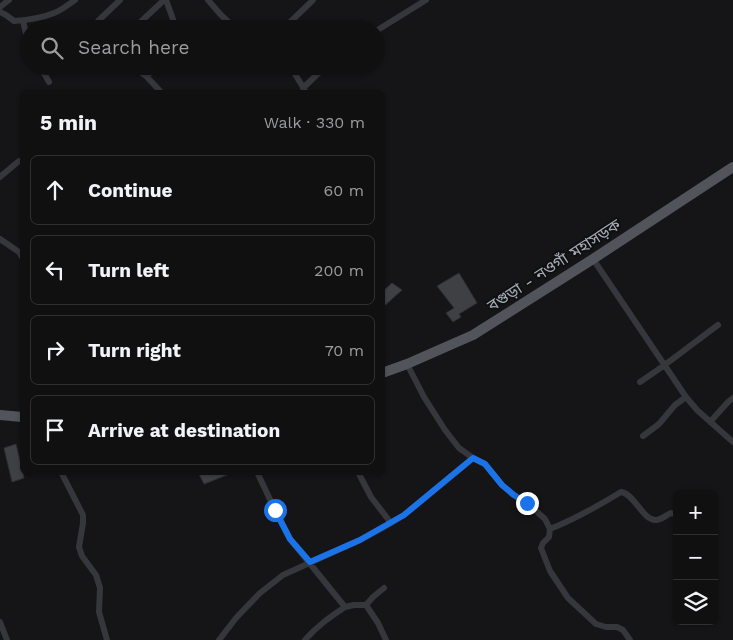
<!DOCTYPE html>
<meta charset="utf-8">
<style>
body{margin:0;font-family:"Work Sans","Noto Sans Bengali",sans-serif;background:#1e1e1f;color:#f1f3f6}
.controls{position:absolute;right:15px;bottom:15px;display:grid;overflow:hidden;border-radius:8px;box-shadow:0 1px 4px #0004}
.controls button{width:45px;height:45px;display:grid;place-items:center;padding:0;border:0;border-bottom:1px solid #303031;background:#101011;color:#f1f3f6;font:25px sans-serif}
.stop{position:absolute;width:15px;height:15px;margin:-11px;border:4px solid #1a73e8;border-radius:50%;background:#fff}
.stop.end{background:#1a73e8;border-color:#fff;box-shadow:0 1px 5px #0008}
.list{margin:0;padding:0;list-style:none}
h2{display:flex;justify-content:space-between;align-items:center;height:65px;margin:0;padding:0 20px;font-size:21px}
h2 small{font-size:16px;font-weight:400;color:#9c9d9f}
.list li{display:grid;grid-template-columns:32px 1fr auto;gap:15px;align-items:center;box-sizing:border-box;height:70px;margin:0 10px 10px;padding:0 10px;border:1px solid #303031;border-radius:8px}
.list b{display:block;font-size:19px;white-space:nowrap}
.list em{font-size:16px;font-style:normal;color:#9c9d9f}
.icon{flex:none;width:28px;height:28px;fill:none;stroke:currentColor;stroke-width:2;stroke-linecap:round;stroke-linejoin:round}
.map{position:relative;flex:none;width:733px;height:640px;overflow:hidden}
.search{position:absolute;background:#101011;box-shadow:0 1px 4px #0004;left:20px;top:20px;width:365px;height:55px;display:flex;align-items:center;gap:12px;box-sizing:border-box;padding:0 18px;border-radius:28px;color:#9c9d9f;font-size:19px}
.panel{position:absolute;background:#101011;box-shadow:0 1px 4px #0004;left:20px;top:90px;width:365px;height:385px;border-radius:8px}
.map>svg:first-child{display:block}
.building{fill:#3f4044;stroke:#2f2f33}
.lines{fill:none;stroke-linecap:round;stroke-linejoin:round}
.minor{stroke:#36373c;stroke-width:6}
.primary{stroke:#51555b;stroke-width:10}
.route{stroke:#1a73e8;stroke-width:6}
.labels{text-anchor:middle;dominant-baseline:central;stroke-width:4;stroke-linejoin:round;paint-order:stroke}
.street-label{font-size:16px;fill:#a6adb7;stroke:#101012}
</style>
<div class="map">
<svg width="733" height="640" viewBox="0 0 733 640">
<rect width="100%" height="100%" fill="#151517"/>
<path class="building" d="M 459,273 L 477,303 L 459,314 L 461,317 L 453,322 L 446,313 L 454,308 L 437,286 Z
M 392,283 L 402,290 L 382,308 L 382,292 Z
M 16,444 L 24,478 L 12,482 L 4,448 Z
M 198,472 L 232,472 L 232,473 L 204,484 Z"/>
<g class="lines">
<path class="minor" d="M 166,0 L 174,22 L 179,29
M 208,0 L 221,15 L 236,29
M 0,7 L 9,0
M 0,12 L 6,15 L 14,21 C 28,20 42,18 54,13 C 62,10 69,4 75,0
M 23,21 L 29,46
M 92,29 L 98,21 L 120,0
M 133,29 L 164,0
M 283,29 L 313,0
M 376,31 L 426,0
M 40,66 L 49,82
M 133,66 L 146,76 L 160,66
M 290,66 L 306,92
M 146,76 L 161,92
M 303,88 L 326,66
M 0,177 L 19,161 L 22,161
M 0,239 L 19,252 L 22,257
M 593,259 L 686,397 L 697,410 L 733,442
M 640,382 C 668,364 692,344 718,325
M 710,422 L 728,402 L 733,398
M 643,436 L 659,424 L 675,405 L 686,397
M 473,458 L 485,464 L 502,485 L 513,495 L 527,503 L 545,519 L 550,529 L 549,537 L 543,543 L 541,548 L 550,571 L 568,598 L 596,624 L 606,627 L 617,627 L 623,630 L 630,640
M 61,472 L 83,515 L 83,523 L 79,547 L 82,556 L 96,575 L 100,588 L 99,612 L 107,640
M 257,472 L 275,510 L 290,539 L 345,607 L 354,605 L 366,605 L 378,623 L 386,640
M 358,472 L 371,497 L 391,523 L 404,515 L 473,458 L 459,448 L 445,430 L 424,397 L 407,364
M 550,529 C 575,519 598,506 621,492 C 634,493 643,521 656,520 C 661,520 666,515 671,513 L 677,515
M 366,605 L 373,597 L 384,588
M 0,622 L 7,640
M 219,640 L 236,618 L 260,593 L 283,575 L 360,540 L 391,523
M 305,640 C 317,626 330,617 345,607"/>
<path class="primary" d="M 382,373 L 407,364 L 473,335 L 593,259 L 733,167
M 0,415 L 22,417"/>
</g>
<g class="lines">
<path class="route" d="M 275,510 L 290,539 L 310,562 L 360,540 L 404,515 L 473,458 L 485,464 L 502,485 L 514,495 L 527,503"/>
</g>
<g class="labels">
<g class="street-label">
<text transform="translate(554 265) rotate(-33)">বগুড়া - নওগাঁ মহাসড়ক</text>
</g>
</g>
</svg>
<div class="controls">
<button>+</button>
<button>−</button>
<button><svg class="icon" aria-label="layers" viewBox="0 0 24 24"><path d="M12 4l9 5-9 5-9-5zM3 14l9 5 9-5"/></svg></button>
</div>
<div class="stop" style="left:275px;top:510px"></div>
<div class="stop end" style="left:527px;top:503px"></div>
<div class="search"><svg class="icon" aria-label="search" viewBox="0 0 24 24"><circle cx="10" cy="10" r="6"/><path d="M15 15l6 6"/></svg>Search here</div>
<section class="panel">
<h2>5 min<small>Walk · 330 m</small></h2>
<ul class="list">
<li><svg class="icon" aria-label="ahead" viewBox="0 0 24 24"><path d="M12 20V5M6 11l6-6 6 6"/></svg><div><b>Continue</b></div><em>60 m</em></li>
<li><svg class="icon" aria-label="left" viewBox="0 0 24 24"><path d="M17 20v-9H6M10 6l-5 5 5 5"/></svg><div><b>Turn left</b></div><em>200 m</em></li>
<li><svg class="icon" aria-label="right" viewBox="0 0 24 24"><path d="M7 20v-9h11M14 6l5 5-5 5"/></svg><div><b>Turn right</b></div><em>70 m</em></li>
<li><svg class="icon" aria-label="arrive" viewBox="0 0 24 24"><path d="M6 21V4h12l-3 4 3 4H6"/></svg><div><b>Arrive at destination</b></div></li>
</ul>
</section>
</div>
